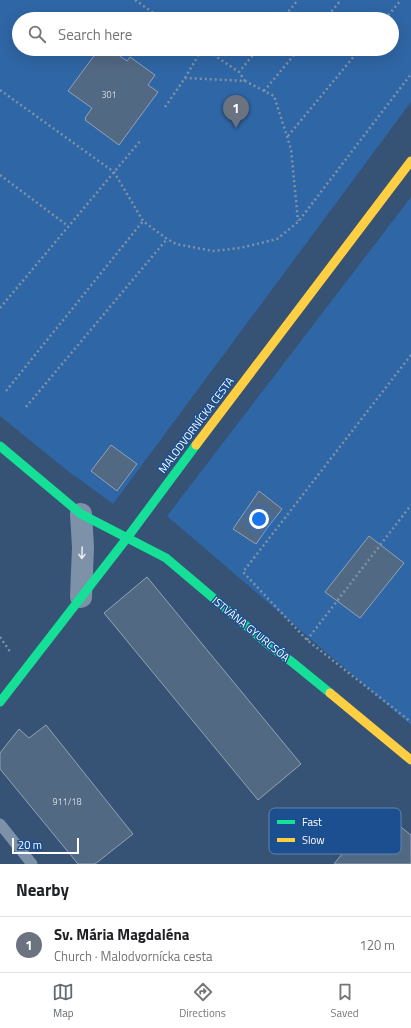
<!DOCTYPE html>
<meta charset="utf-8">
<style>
body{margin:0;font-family:"Titillium Web",sans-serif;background:#f2f2f2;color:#202124}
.scale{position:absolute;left:12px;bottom:10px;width:67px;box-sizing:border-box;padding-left:4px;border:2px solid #fff;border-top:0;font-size:11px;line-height:14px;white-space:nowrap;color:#fff;-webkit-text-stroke:3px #1b4f8f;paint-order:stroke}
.you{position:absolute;left:259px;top:519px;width:14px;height:14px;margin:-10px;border:3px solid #fff;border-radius:50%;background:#1a73e8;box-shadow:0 0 0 6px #1a73e833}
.badge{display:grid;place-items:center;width:26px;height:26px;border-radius:50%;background:#656970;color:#fff;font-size:13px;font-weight:700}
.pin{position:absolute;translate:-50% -33px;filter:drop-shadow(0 1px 2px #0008)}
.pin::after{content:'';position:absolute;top:21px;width:14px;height:12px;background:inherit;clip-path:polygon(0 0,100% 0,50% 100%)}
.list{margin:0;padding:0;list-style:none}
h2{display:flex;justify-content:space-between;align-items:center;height:52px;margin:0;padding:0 16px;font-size:17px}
h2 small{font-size:13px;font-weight:400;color:#757577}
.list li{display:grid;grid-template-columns:26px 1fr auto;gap:12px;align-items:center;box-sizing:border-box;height:56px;padding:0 16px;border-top:1px solid #e0e0e0}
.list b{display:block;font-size:15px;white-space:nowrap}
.list p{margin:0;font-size:13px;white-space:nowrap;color:#757577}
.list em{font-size:13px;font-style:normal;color:#757577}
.icon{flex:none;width:22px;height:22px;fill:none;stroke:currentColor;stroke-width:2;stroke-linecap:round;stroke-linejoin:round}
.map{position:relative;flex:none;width:411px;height:864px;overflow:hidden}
.search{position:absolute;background:#fff;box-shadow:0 4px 16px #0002;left:12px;right:12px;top:12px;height:44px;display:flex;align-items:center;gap:10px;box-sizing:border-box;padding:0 14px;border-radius:22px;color:#757577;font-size:15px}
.sheet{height:108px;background:#fff}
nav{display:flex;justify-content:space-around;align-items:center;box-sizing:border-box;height:56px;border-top:1px solid #e0e0e0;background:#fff;font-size:11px;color:#757577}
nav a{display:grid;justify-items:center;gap:2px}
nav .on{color:#656970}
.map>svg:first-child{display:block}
.green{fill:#2f66a5;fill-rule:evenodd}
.building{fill:#526984;stroke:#92a2b6}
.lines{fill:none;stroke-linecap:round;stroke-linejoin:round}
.path{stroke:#7d92a8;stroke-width:2.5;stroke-dasharray:2 3;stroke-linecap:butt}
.lane{stroke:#7d92a8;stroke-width:11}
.street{stroke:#7d92a8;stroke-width:22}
.fast{stroke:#16e098;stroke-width:9}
.slow{stroke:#ffcf43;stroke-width:9}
.oneway{stroke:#e5e9ee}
.labels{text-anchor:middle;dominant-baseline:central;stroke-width:3;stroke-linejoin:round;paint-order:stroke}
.number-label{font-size:9px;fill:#d4dae0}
.street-label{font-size:11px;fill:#fff;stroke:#1b4f8f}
.key{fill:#1b4f8f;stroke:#5f84b1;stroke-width:1}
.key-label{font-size:11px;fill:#fff}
</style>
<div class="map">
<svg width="411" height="864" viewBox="0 0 411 864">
<rect width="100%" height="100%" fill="#365274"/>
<path class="green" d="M 0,0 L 411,0 L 411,102 L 113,504 L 75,476 L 74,476 L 0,416 ZM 19,19 L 392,19 L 392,49 L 19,49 Z
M 411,197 L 411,725 L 167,516 Z"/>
<path class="building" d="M 99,49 L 110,49 L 127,61 L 130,57 L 155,75 L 148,85 L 158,92 L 119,145 L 85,120 L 86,119 L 85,118 L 92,108 L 68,91 Z
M 111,445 L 137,464 L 117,491 L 91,471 Z
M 259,491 L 282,509 L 268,527 L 256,544 L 233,529 Z
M 369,536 L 404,563 L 360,618 L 325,592 Z
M 147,577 L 301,764 L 258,800 L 104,613 Z
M 46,725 L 133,834 L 95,864 L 78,864 L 0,769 L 0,753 L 19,729 L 29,738 Z
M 378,809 L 411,835 L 411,864 L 334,864 Z"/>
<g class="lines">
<path class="path" d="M 135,0 L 162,19
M 282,19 L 298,0
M 325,19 L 341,0
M 385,19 L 401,0
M 205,49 L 239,72
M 185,78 L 202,49
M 245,81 L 239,72 L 258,49
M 0,90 L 114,172 L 143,221 L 167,239 L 176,244 L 213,251 L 240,248 L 277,239 L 298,222 L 411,74
M 264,91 L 299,49
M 165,107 L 185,78 L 245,81 L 274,96 L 291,149 L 298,221
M 288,136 L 360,49
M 0,175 L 68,226
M 0,308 L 141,140
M 411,355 L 243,572 L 307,640 L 411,722
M 6,391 L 143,221
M 26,407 L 167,239
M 0,637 L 11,653
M 307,640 L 411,505"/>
<path class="lane" d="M 0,824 L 32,864"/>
<path class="street" d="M 81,514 L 83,547 L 81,597"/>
<path class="fast" d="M 0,446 L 81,514 L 166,558 L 270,646 L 292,662 L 330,693
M 0,702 L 127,538 L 196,445"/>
<path class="slow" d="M 196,445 L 411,161
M 330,693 L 411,760"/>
</g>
<defs><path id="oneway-shaft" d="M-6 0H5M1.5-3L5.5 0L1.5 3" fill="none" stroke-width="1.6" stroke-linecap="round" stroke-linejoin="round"/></defs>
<use class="oneway" href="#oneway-shaft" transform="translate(82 553) rotate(92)"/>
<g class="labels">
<g class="number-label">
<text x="109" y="94">301</text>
<text x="67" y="801">911/18</text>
</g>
<g class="street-label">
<text transform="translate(196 425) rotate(-53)">MALODVORNÍCKA CESTA</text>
<text transform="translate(251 629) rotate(39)">ISTVÁNA GYURCSÓA</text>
</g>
</g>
<rect x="269" y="808" width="132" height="46" rx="6" class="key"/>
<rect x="277" y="820" width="18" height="4" fill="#16e098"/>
<rect x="277" y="838" width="18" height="4" fill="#ffcf43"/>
<g class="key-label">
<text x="302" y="826">Fast</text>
<text x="302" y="844">Slow</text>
</g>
</svg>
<div class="scale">20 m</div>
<div class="you"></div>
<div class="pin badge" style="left:236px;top:128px;background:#6b7280">1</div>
<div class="search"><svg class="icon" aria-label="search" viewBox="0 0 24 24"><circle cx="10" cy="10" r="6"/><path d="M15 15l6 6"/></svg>Search here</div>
</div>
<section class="sheet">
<h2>Nearby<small></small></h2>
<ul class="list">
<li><span class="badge" style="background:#6b7280">1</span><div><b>Sv. Mária Magdaléna</b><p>Church · Malodvornícka cesta</p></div><em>120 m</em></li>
</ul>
</section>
<nav>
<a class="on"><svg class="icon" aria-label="map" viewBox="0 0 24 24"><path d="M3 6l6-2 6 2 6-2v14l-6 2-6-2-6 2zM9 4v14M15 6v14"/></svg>Map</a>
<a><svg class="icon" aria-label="directions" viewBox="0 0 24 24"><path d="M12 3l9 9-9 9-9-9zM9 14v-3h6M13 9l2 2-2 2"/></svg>Directions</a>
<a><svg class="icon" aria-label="saved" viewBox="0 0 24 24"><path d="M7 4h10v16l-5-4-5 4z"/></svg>Saved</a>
</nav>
